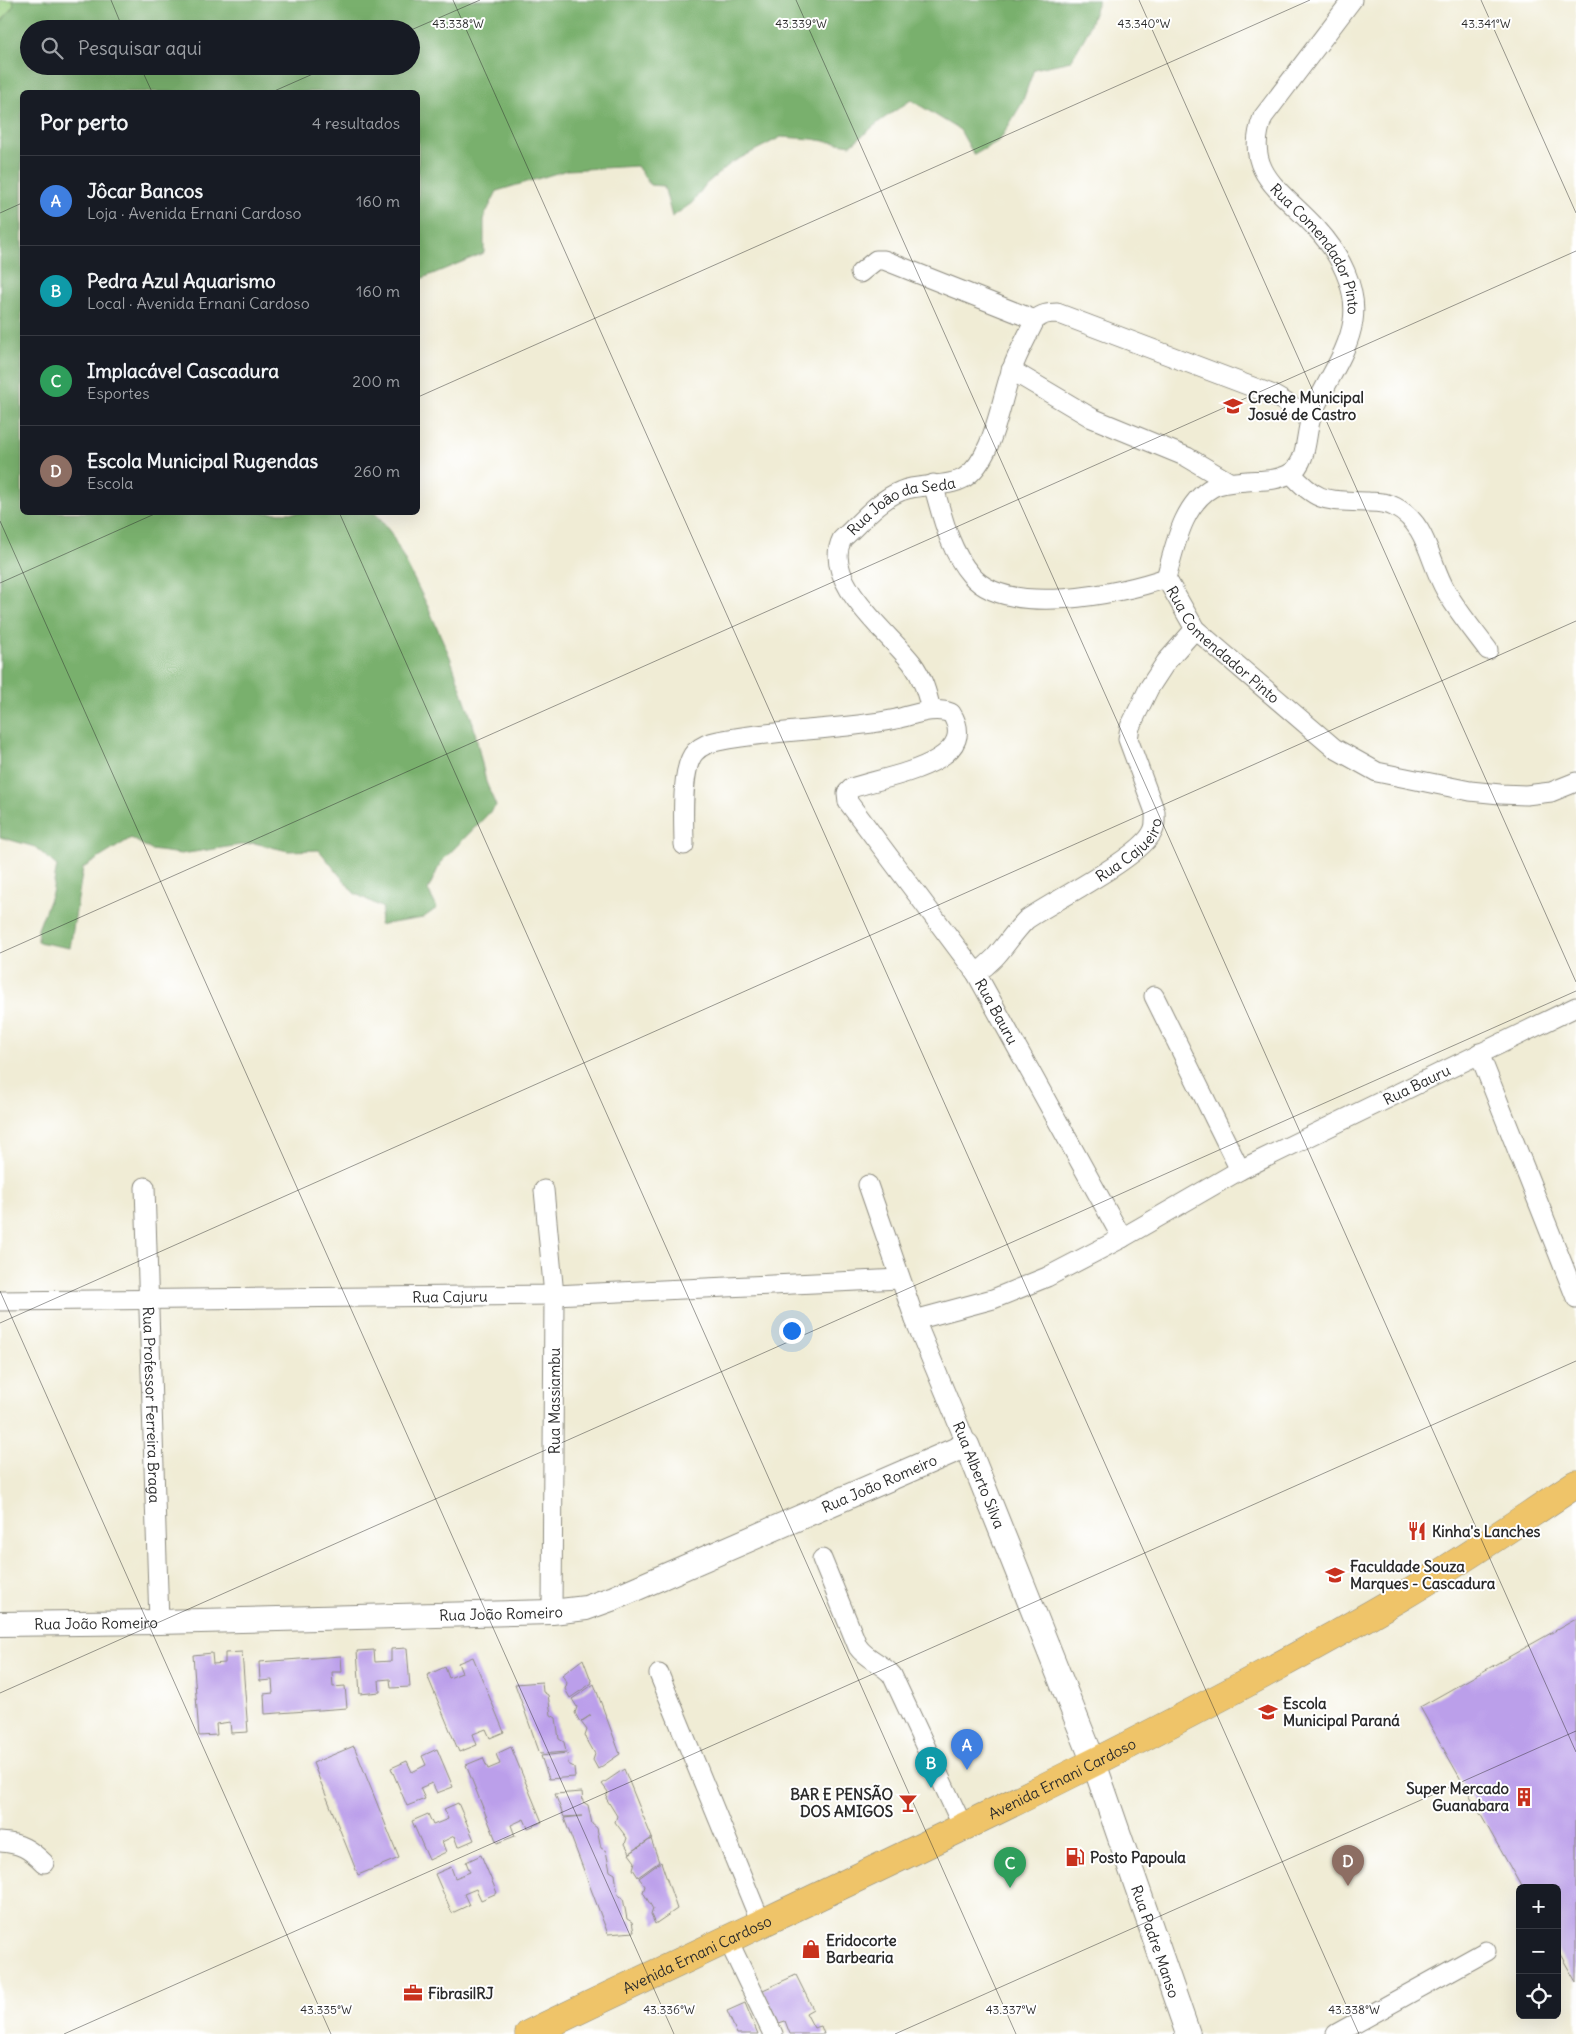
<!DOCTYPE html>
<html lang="pt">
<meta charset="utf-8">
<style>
body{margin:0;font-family:Delius,sans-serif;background:#20242c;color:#f1f3f6}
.controls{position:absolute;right:15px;bottom:15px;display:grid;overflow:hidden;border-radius:8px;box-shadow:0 5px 20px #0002}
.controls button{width:45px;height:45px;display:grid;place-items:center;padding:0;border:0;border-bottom:1px solid #363941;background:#171b24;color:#f1f3f6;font:25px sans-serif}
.you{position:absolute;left:791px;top:1330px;width:18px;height:18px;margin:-12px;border:4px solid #fff;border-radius:50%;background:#1a73e8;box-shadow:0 0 0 8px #1a73e833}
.badge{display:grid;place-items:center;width:32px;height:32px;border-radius:50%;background:#d93025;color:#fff;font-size:16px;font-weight:700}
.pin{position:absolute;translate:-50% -41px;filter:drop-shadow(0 1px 2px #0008)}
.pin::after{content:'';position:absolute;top:26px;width:18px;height:15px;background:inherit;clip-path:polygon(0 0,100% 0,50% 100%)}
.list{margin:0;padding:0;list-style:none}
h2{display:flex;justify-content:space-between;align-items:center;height:65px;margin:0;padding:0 20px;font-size:21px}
h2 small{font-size:16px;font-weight:400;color:#9ea1a6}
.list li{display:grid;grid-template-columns:32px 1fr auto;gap:15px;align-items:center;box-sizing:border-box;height:90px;padding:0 20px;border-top:1px solid #363941}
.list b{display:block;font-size:19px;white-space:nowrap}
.list p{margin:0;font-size:16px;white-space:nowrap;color:#9ea1a6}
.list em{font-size:16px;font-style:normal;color:#9ea1a6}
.icon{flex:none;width:28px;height:28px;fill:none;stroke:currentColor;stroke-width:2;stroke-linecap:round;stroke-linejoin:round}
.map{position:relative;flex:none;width:1576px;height:2034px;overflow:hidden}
.search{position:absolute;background:#171b24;box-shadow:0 5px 20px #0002;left:20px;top:20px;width:400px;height:55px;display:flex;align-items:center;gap:12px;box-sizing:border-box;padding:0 18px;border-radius:28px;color:#9ea1a6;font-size:19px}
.panel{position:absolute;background:#171b24;box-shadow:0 5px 20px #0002;left:20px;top:90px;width:400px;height:425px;border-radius:8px}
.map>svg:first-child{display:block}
.green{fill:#97cd7e;stroke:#617c54}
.forest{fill:#79b06d;stroke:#526e4c;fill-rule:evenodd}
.building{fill:#bb9fea}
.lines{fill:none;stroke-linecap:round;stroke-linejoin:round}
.minor-casing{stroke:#8e8c80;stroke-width:21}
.tertiary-casing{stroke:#8e8c80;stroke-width:26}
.primary-casing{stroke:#8e8c80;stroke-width:29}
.minor{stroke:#fff;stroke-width:19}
.tertiary{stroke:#fff;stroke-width:24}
.primary{stroke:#efc469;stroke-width:28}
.ticks{fill:none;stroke:#2b2b2b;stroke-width:1;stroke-opacity:0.45}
.labels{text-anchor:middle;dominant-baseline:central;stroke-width:4;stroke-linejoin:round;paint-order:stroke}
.street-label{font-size:15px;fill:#2b2b2b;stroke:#fff}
.poi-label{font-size:15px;font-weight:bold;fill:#2b2b2b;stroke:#fff;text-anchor:start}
.ticks-label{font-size:12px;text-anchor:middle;fill:#2b2b2b;stroke:#fff;stroke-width:4;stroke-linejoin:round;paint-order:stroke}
</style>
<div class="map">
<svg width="1576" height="2034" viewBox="0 0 1576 2034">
<rect width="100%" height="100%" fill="#fff"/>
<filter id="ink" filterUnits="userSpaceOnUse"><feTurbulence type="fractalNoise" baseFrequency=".02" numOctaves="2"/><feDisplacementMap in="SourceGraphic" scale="10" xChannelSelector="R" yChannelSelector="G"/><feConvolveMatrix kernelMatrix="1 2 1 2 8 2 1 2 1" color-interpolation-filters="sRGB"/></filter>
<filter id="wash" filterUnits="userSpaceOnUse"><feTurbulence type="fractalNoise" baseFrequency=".0096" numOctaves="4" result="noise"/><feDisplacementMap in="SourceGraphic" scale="20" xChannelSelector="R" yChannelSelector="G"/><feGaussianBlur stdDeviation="1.12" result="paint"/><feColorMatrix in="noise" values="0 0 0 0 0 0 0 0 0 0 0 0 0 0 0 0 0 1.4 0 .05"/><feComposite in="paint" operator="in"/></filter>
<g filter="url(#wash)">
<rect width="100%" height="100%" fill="#f0ecd5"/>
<path class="green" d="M 0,0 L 13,0 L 14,5 L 0,24 Z"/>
<path class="forest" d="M 13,0 L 1099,0 L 1086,35 L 1071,61 L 1034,69 L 1022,103 L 1000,140 L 974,155 L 960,130 L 911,100 L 880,121 L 851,145 L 812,139 L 781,137 L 731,163 L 706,184 L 692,203 L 672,217 L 664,186 L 650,185 L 637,166 L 567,170 L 497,191 L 484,217 L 484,253 L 418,280 L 418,92 L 22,92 L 22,512 L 375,513 L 391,533 L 428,607 L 450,657 L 473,723 L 486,782 L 496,806 L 441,862 L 428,890 L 437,908 L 423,918 L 379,925 L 383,908 L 354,893 L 319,850 L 288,851 L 254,843 L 181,854 L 151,850 L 131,838 L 83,868 L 70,948 L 38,942 L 38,929 L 52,893 L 57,866 L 35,847 L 0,837 L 0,24 L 14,5 ZM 29,29 L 411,29 L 411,66 L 29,66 Z"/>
<g id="blocks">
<path class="building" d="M 1576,1619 L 1576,1982 L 1557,1949 L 1557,1888 L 1522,1888 L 1420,1707 Z
M 407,1648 L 410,1687 L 391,1688 L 390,1679 L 379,1680 L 380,1692 L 360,1694 L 357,1651 L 374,1650 L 375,1662 L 391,1661 L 391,1649 Z
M 242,1652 L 248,1732 L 231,1733 L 230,1722 L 216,1724 L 217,1735 L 199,1736 L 193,1655 L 212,1653 L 213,1664 L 225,1663 L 225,1653 Z
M 341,1656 L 342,1672 L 332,1672 L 333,1687 L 345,1686 L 347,1708 L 265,1714 L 264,1694 L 273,1693 L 272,1680 L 260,1681 L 259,1662 Z
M 473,1657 L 504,1732 L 490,1738 L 486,1729 L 473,1734 L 477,1745 L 459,1752 L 427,1675 L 445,1667 L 449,1678 L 462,1673 L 458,1663 Z
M 583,1659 L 592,1683 L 570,1698 L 565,1689 L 567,1683 L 562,1675 Z
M 542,1682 L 543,1692 L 548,1695 L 551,1715 L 556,1718 L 559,1739 L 564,1742 L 566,1752 L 540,1754 L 515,1684 Z
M 594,1684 L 620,1754 L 598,1769 L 593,1760 L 595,1754 L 585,1736 L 587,1730 L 581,1722 L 591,1715 L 580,1722 L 575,1713 L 577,1707 L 572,1699 Z
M 354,1746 L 399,1858 L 358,1875 L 313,1763 Z
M 511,1747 L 542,1822 L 528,1828 L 524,1819 L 511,1825 L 515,1836 L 497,1843 L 466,1765 L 483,1758 L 488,1769 L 500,1764 L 496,1754 Z
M 437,1749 L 453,1787 L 437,1793 L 432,1783 L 420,1788 L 425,1799 L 407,1806 L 391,1768 L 407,1761 L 412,1772 L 426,1765 L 422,1756 Z
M 567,1753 L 568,1764 L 574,1767 L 575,1777 L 549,1779 L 541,1756 Z
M 624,1769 L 652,1838 L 630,1853 L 625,1844 L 627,1838 L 615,1822 L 617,1816 L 606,1798 L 608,1792 L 602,1784 Z
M 582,1792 L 583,1802 L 588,1805 L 592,1824 L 597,1828 L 601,1848 L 606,1851 L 610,1871 L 615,1874 L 618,1895 L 623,1898 L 627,1919 L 632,1922 L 634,1932 L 608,1934 L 564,1818 L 582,1816 L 564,1817 L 555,1794 Z
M 458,1803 L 474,1840 L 458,1847 L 454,1836 L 442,1842 L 446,1852 L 429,1860 L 412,1821 L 428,1814 L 433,1825 L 448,1819 L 444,1809 Z
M 651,1839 L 659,1862 L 638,1877 L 633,1869 L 635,1862 L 629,1854 Z
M 481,1855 L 497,1893 L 481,1900 L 476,1889 L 464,1894 L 469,1905 L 452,1913 L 435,1874 L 451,1867 L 455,1878 L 470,1872 L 466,1862 Z
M 661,1862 L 677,1909 L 655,1924 L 651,1915 L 653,1909 L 643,1892 L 645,1886 L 639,1878 Z
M 796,1975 L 813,2009 L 806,2013 L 814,2028 L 821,2026 L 824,2034 L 790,2034 L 785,2021 L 779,2023 L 763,1990 Z
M 745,2003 L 758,2034 L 737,2034 L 727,2011 Z"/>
</g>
</g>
<g filter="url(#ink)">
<use href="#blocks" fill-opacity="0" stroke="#8e8c80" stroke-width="1"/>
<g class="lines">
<g class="minor-casing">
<g id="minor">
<path id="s1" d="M 1352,0 L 1263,117 C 1241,173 1285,193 1317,229 C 1339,253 1358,288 1353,321 C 1349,348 1332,373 1320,397 C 1317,404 1312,411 1311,418 C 1305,436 1308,461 1291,473 C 1278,481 1261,480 1247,481 C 1236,482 1223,482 1213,487 C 1182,504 1175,547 1166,578 L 1195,629 L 1334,748 L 1377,772 L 1470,791 L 1500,794 L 1526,795 L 1551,792 L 1576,782"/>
<path d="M 860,273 L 876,260 L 884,260 L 1035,320"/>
<path d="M 1011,370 L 1092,418 L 1187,457 L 1229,482"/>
<path d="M 1291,473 C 1319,505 1329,500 1369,502 C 1377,502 1388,503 1395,507 C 1428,524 1429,562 1446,591 C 1458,612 1474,631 1488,650"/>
<path d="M 933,484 C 942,515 949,550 971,575 C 1007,618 1120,594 1166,578"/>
<path id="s2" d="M 931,710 C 927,693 923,678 912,663 C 889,633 821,581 842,539 C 860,523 878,500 901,491 C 919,483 947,488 964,478 C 993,460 1000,403 1011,372 C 1017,354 1027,337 1035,320 C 1042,314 1048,313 1057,313 L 1271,394 L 1311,417"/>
<path id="s3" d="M 684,845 C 684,824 680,768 695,752 C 702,745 709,743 718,741 C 777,729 837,731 896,719 C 914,715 933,706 951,713 C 984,764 881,777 852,788 L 847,793 L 848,802 L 976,973 L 1122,1238"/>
<path id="s4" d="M 976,973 C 1000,958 1007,939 1026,920 C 1053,901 1142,857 1153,831 C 1156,825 1155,819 1155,812 L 1128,739 L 1130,727 L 1149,688 L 1166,662 L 1195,629"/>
<path d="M 1154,996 L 1240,1170"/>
<path d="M 1479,1053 L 1576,1298"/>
<path d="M 868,1185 L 915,1320 L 967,1445"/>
<path id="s5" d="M 145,1187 L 159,1622"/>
<path d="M 544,1190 L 554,1295 L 552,1612"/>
<path id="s6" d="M 0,1301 L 554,1295 L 900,1279"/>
<path id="s7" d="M 915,1320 L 993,1299 L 1047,1277 L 1122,1238 L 1240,1170 L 1576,1007"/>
<path d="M 822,1559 L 858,1647 C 867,1660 882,1663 892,1675 L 963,1827"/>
<path d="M 659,1674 L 761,1923"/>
<path d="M 0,1842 C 20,1843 30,1849 44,1863"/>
<path d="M 727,1938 L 773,2034"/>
<path d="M 1336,2034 L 1486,1951"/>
</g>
</g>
<g class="tertiary-casing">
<g id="tertiary">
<path id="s8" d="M 0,1624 L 159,1622 L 552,1612 L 586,1608 L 614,1598 L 967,1445 L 1094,1763 L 1188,2034"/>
</g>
</g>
<g class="primary-casing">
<g id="primary">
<path id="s9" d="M 529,2034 C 821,1893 1120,1761 1401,1597 C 1461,1562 1518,1522 1576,1484"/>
</g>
</g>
<use href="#minor" class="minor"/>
<use href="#tertiary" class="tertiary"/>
<use href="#primary" class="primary"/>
</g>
</g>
<path class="ticks" d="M 111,0 L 123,29M 453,0 L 1359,2034M 796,0 L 1576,1752M 1139,0 L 1576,982M 1481,0 L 1576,213M 411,30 L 480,0M 140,66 L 152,92M 272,92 L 331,66M 0,213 L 22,203M 418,397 L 1310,0M 339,512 L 1016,2034M 0,521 L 674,2034M 0,583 L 159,512M 0,953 L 1576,251M 0,1291 L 331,2034M 0,1323 L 1576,621M 0,1693 L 1576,991M 64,2034 L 1576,1361M 895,2034 L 1576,1731"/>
<defs>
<g id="school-bare" transform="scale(1.5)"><path d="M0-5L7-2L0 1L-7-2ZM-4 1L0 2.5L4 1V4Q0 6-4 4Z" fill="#c8321e" stroke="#fff" stroke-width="2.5" paint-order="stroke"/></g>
<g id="restaurant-bare" transform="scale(1.5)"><path d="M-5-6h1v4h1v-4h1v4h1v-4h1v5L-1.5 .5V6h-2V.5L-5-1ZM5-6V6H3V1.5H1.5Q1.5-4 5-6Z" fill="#c8321e" stroke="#fff" stroke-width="2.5" paint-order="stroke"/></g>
<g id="university-bare" transform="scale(1.5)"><path d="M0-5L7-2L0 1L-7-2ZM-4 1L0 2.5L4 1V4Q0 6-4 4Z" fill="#c8321e" stroke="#fff" stroke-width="2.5" paint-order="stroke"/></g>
<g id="building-bare" transform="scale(1.5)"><path d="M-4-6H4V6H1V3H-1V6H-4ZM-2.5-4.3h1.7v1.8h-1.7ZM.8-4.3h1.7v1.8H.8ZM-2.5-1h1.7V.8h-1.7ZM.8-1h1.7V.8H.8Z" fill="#c8321e" stroke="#fff" stroke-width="2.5" paint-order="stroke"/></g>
<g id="bar-bare" transform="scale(1.5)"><path d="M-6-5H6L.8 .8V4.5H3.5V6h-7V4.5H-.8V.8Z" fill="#c8321e" stroke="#fff" stroke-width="2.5" paint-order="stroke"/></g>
<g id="fuel-bare" transform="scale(1.5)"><path d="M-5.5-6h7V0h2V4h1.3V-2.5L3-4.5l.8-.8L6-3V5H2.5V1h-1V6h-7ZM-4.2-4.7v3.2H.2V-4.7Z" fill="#c8321e" stroke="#fff" stroke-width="2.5" paint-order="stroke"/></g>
<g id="shop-bare" transform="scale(1.5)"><path d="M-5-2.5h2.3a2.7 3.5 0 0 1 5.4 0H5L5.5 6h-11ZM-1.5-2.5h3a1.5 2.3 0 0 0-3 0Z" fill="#c8321e" stroke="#fff" stroke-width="2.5" paint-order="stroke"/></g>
<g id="office-bare" transform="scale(1.5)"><path d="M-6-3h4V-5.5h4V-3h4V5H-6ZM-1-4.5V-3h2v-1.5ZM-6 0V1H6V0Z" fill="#c8321e" stroke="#fff" stroke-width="2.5" paint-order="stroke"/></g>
</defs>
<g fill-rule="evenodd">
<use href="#school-bare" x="1233" y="406"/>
<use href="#restaurant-bare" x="1417" y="1531"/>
<use href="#university-bare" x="1335" y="1575"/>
<use href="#school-bare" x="1268" y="1712"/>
<use href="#building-bare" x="1524" y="1797"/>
<use href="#bar-bare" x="908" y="1803"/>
<use href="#fuel-bare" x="1075" y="1857"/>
<use href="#shop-bare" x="811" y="1949"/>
<use href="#office-bare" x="413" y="1993"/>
</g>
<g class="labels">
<g class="street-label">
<text stroke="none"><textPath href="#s1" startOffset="299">Rua Comendador Pinto</textPath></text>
<text stroke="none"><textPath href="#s2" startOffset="272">Rua Joāo da Seda</textPath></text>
<text stroke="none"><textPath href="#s1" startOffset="824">Rua Comendador Pinto</textPath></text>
<text stroke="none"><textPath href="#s4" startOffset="199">Rua Cajueiro</textPath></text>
<text stroke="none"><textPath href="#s3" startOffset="776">Rua Bauru</textPath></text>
<text stroke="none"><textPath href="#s7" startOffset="556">Rua Bauru</textPath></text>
<text stroke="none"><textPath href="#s6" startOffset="450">Rua Cajuru</textPath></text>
<text transform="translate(554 1401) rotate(-90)">Rua Massiambu</text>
<text stroke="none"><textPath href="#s5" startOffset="218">Rua Professor Ferreira Braga</textPath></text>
<text transform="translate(979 1475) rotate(68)">Rua Alberto Silva</text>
<text stroke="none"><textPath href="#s8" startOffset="905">Rua João Romeiro</textPath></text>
<text stroke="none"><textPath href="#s8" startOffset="501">Rua João Romeiro</textPath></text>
<text stroke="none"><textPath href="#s8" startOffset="96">Rua João Romeiro</textPath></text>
<text stroke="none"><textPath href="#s9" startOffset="591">Avenida Ernani Cardoso</textPath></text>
<text stroke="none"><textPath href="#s8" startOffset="1532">Rua Padre Manso</textPath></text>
<text stroke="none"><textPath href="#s9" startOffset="186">Avenida Ernani Cardoso</textPath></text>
</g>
<g class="poi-label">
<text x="1248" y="397">Creche Municipal<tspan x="1248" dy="17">Josué de Castro</tspan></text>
<text x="1432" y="1531">Kinha's Lanches</text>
<text x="1350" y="1566">Faculdade Souza<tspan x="1350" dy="17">Marques - Cascadura</tspan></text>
<text x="1283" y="1703">Escola<tspan x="1283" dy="17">Municipal Paraná</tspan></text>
<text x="1509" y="1788" text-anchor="end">Super Mercado<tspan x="1509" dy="17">Guanabara</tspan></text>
<text x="893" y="1794" text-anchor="end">BAR E PENSÃO<tspan x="893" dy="17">DOS AMIGOS</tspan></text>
<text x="1090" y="1857">Posto Papoula</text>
<text x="826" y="1940">Eridocorte<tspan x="826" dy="17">Barbearia</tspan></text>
<text x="428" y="1993">FibrasilRJ</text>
</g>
</g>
<g class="ticks-label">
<text x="458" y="28">43.338°W</text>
<text x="801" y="28">43.339°W</text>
<text x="1144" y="28">43.340°W</text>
<text x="1486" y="28">43.341°W</text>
<text x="326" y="2014">43.335°W</text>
<text x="669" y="2014">43.336°W</text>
<text x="1011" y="2014">43.337°W</text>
<text x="1354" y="2014">43.338°W</text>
</g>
</svg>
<div class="controls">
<button>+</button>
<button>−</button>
<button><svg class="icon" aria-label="locate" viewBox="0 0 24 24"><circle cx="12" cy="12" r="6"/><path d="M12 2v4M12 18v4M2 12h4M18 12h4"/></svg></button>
</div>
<div class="you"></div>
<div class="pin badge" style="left:967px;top:1770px;background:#3f7fe0">A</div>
<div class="pin badge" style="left:931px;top:1788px;background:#0f9aa8">B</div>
<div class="pin badge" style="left:1010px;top:1888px;background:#2e9e5b">C</div>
<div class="pin badge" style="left:1348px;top:1886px;background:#8d6e63">D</div>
<div class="search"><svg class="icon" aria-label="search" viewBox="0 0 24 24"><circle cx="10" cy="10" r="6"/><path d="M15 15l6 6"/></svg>Pesquisar aqui</div>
<section class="panel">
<h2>Por perto<small>4 resultados</small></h2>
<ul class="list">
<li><span class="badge" style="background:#3f7fe0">A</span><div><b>Jôcar Bancos</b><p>Loja · Avenida Ernani Cardoso</p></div><em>160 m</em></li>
<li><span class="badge" style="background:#0f9aa8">B</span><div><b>Pedra Azul Aquarismo</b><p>Local · Avenida Ernani Cardoso</p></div><em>160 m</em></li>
<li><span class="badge" style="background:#2e9e5b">C</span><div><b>Implacável Cascadura</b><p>Esportes</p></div><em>200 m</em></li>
<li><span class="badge" style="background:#8d6e63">D</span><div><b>Escola Municipal Rugendas</b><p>Escola</p></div><em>260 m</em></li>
</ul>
</section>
</div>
